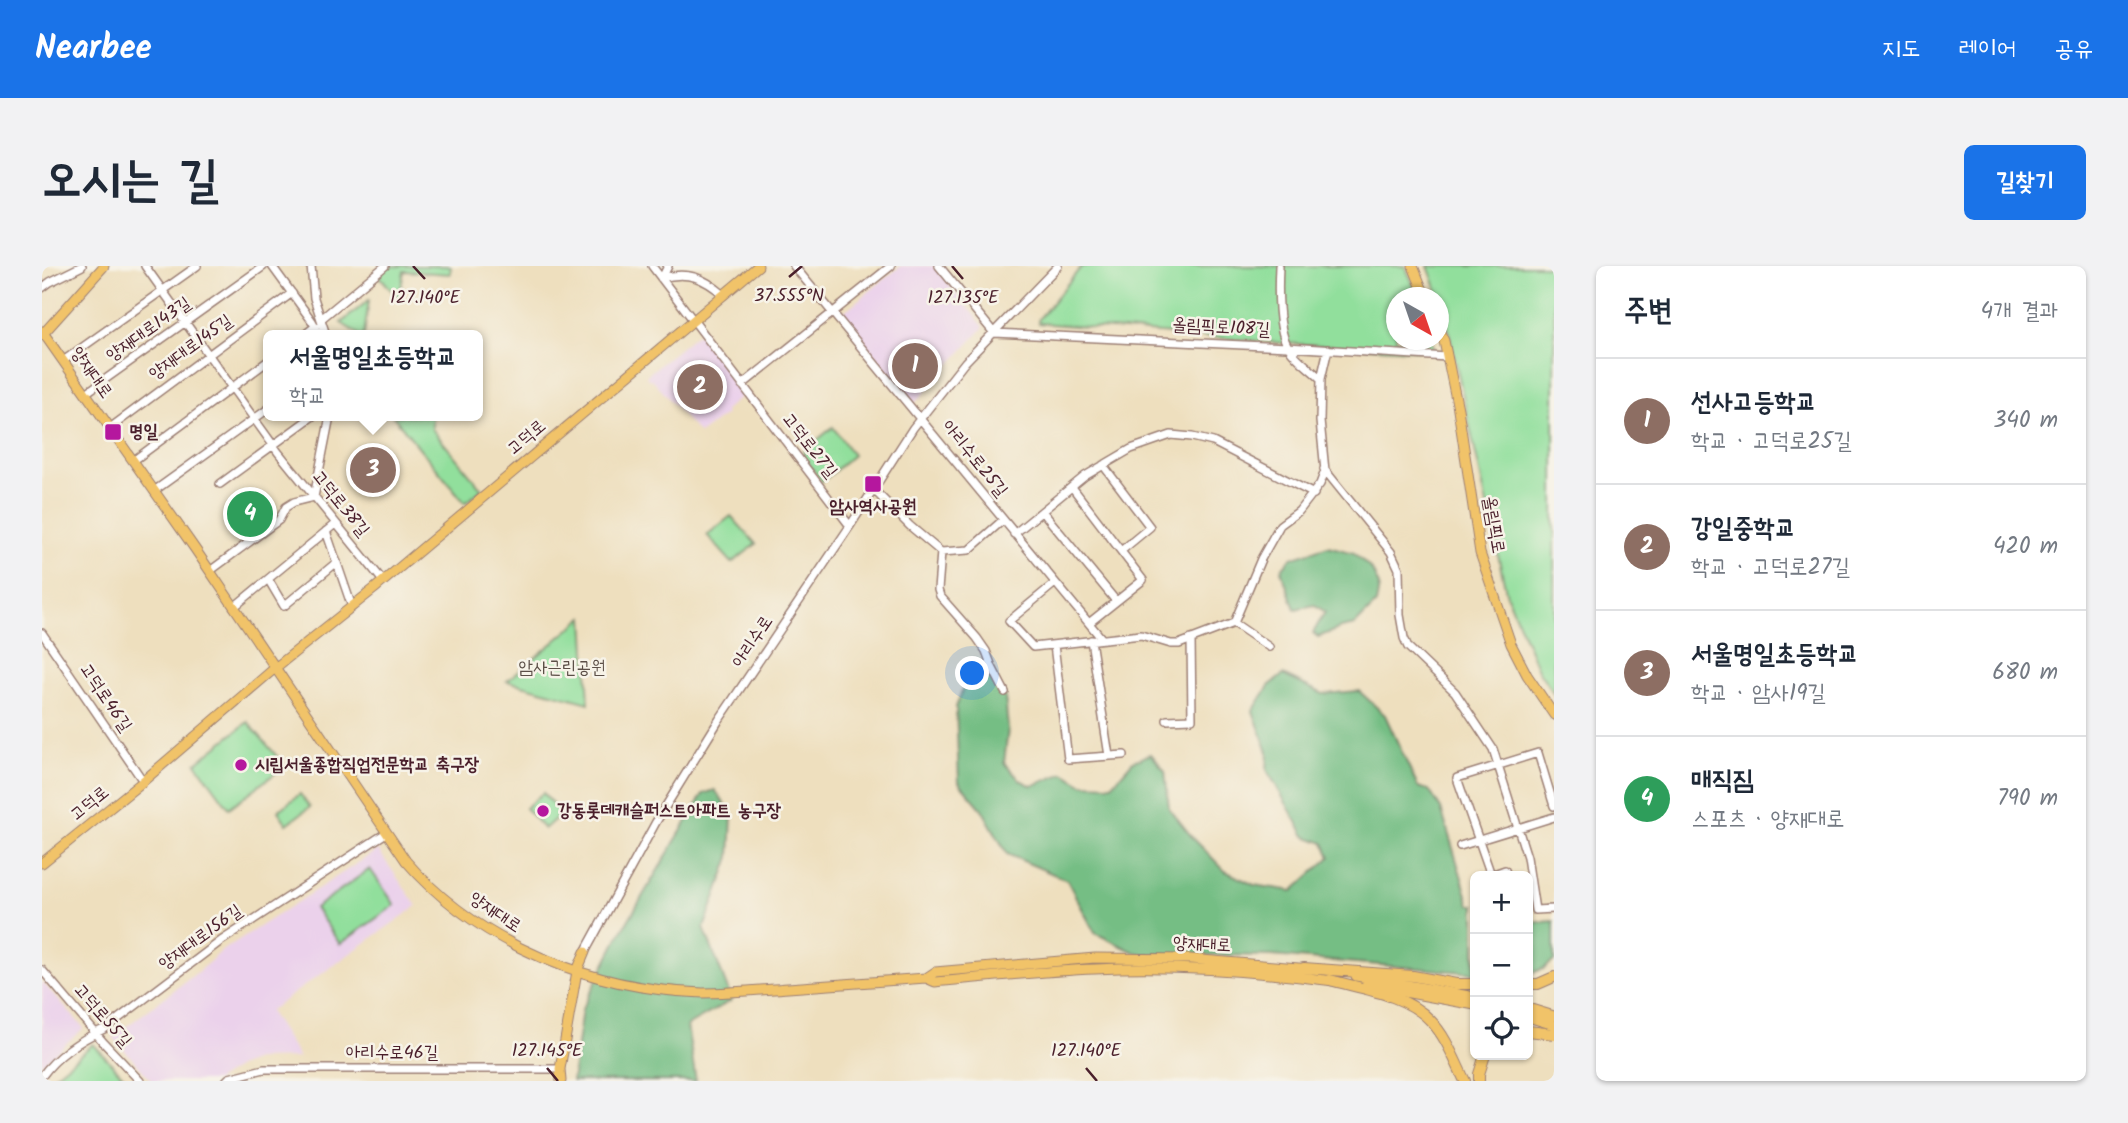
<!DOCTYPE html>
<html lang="ko">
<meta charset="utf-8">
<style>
body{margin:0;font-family:Kalam,"Poor Story",sans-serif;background:#f2f2f3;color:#1f2937}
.controls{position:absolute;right:21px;bottom:21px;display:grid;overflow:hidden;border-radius:10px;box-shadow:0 2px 5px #0004}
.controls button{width:63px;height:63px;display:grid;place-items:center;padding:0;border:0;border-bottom:2px solid #e0e1e3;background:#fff;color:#1f2937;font:35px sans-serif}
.compass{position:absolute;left:1344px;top:21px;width:63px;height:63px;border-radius:50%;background:#fff;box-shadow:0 2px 5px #0004;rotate:140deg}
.you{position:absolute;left:931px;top:408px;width:24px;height:24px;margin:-18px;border:5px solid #fff;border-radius:50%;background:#1a73e8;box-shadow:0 0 0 10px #1a73e833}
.badge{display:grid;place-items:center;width:46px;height:46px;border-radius:50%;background:#1a73e8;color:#fff;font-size:23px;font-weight:700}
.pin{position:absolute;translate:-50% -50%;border:4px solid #fff;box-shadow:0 2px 7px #0006}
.popup{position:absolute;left:221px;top:64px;width:220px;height:91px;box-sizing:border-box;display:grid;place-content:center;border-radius:10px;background:#fff;filter:drop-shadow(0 2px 5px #0005);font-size:23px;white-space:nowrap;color:#747a83}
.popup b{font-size:26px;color:#1f2937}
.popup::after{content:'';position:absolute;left:50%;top:100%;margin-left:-14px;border:14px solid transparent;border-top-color:#fff}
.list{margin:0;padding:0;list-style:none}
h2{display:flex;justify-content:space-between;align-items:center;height:91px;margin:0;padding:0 28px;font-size:30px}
h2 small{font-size:23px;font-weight:400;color:#747a83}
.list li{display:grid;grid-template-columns:46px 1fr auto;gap:21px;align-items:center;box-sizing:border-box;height:126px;padding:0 28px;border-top:2px solid #e0e1e3}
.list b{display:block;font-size:26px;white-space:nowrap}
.list p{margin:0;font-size:23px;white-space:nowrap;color:#747a83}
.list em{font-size:23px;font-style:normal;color:#747a83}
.icon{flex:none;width:38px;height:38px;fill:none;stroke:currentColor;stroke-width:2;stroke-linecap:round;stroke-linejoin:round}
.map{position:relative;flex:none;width:1512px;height:815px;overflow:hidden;border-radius:10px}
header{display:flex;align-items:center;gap:42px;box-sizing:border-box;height:98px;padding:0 35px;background:#1a73e8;color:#fff}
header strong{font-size:33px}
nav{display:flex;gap:38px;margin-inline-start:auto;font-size:24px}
.intro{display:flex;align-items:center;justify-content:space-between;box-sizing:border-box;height:168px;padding:0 42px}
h1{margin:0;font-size:49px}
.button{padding:18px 32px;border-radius:10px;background:#1a73e8;color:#fff;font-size:24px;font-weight:700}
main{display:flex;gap:42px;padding:0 42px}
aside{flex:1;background:#fff;border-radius:10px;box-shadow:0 2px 5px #0004}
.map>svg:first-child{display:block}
.built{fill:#ebd1eb}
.green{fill:#91df9c;stroke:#6e7f64;stroke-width:2}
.forest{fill:#74be84;stroke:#5f6e58;stroke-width:2}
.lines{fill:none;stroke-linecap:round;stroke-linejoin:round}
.minor-casing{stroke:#9c7f74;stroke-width:10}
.major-casing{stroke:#9c7f74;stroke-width:11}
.highway-casing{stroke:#9c7f74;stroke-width:12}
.minor{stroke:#fff;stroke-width:7}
.major{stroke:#f1c369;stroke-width:9}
.highway{stroke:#f1c369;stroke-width:10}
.ticks{fill:none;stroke:#4a1f2b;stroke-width:2.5}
.poi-dot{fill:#b5179e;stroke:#f7f3e8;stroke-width:2.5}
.labels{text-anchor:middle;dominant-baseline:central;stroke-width:5;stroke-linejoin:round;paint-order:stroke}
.street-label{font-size:18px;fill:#4a1f2b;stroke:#f7f3e8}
.poi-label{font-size:18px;font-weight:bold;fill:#4a1f2b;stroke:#f7f3e8;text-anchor:start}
.park-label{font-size:18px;fill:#5c4f47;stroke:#f7f3e8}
.ticks-label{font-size:18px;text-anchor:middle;fill:#4a1f2b;stroke:#f7f3e8;stroke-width:5;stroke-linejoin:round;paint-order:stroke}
</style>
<header>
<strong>Nearbee</strong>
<nav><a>지도</a><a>레이어</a><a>공유</a></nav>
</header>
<div class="intro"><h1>오시는 길</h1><a class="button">길찾기</a></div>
<main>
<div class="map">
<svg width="1512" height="815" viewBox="0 0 1512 815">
<rect width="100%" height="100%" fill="#f7f3e8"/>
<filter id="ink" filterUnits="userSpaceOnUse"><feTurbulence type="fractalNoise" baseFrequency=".0143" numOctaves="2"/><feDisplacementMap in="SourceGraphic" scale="14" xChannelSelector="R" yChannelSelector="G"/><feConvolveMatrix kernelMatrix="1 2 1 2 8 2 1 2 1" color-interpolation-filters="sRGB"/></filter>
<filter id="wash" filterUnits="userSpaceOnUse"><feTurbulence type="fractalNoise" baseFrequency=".00686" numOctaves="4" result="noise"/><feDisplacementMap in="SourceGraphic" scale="28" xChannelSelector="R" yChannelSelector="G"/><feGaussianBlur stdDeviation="1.57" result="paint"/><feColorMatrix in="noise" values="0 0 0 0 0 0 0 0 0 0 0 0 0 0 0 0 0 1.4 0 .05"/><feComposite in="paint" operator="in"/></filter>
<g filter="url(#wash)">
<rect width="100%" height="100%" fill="#eedfbe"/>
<path class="built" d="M 859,0 L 892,0 L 942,61 L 871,139 L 799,48 Z
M 655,68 L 660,70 L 703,127 L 682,145 L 684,148 L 657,168 L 610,113 L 607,114 L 604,110 Z
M 336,584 L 375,640 L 227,745 L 257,792 L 217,793 L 198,800 L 174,815 L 110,815 L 71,771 L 157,705 L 181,684 Z
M 0,716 L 42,762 L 0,798 Z"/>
<path class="green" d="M 343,0 L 409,0 L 408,8 L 362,5 L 357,33 L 335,7 Z
M 1040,0 L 1363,0 L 1377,31 L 1354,32 L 1354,74 L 1389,74 L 1392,85 L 1239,77 L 997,57 L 996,54 Z
M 1386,0 L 1512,0 L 1512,428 L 1496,404 L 1465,330 L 1402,43 Z
M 327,34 L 322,69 L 318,69 L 299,57 Z
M 351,150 L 390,150 L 390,163 L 440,223 L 423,237 Z
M 791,161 L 811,189 L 780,216 L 761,190 L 762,185 Z
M 689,250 L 714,278 L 690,297 L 665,269 Z
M 542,351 L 547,437 L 465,415 Z
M 206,456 L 243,500 L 187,542 L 154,497 Z
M 501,527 L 519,548 L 502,563 L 483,542 Z
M 258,528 L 268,541 L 245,558 L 236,545 Z
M 328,603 L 353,639 L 298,678 L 273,642 Z
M 51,778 L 86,815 L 6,815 Z"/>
<path class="forest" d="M 1286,280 L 1312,287 L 1330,304 L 1337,320 L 1334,338 L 1313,359 L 1299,362 L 1276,371 L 1271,367 L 1283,346 L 1273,339 L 1253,343 L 1239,304 L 1249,292 Z
M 932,393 L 963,430 L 966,463 L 962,497 L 978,514 L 990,520 L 1022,507 L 1040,518 L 1070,519 L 1091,495 L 1109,488 L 1123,505 L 1127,542 L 1150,571 L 1183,605 L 1212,619 L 1251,625 L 1288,591 L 1282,577 L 1263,570 L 1225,504 L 1226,486 L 1211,445 L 1227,420 L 1241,409 L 1281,428 L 1317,425 L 1343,449 L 1376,521 L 1387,524 L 1399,543 L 1428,639 L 1433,639 L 1433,707 L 1230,690 L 1096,688 L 1053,667 L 1025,614 L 965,588 L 940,543 L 917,516 L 914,441 Z
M 673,524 L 690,549 L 688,591 L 662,662 L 690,734 L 645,760 L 654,815 L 530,815 L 540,743 L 577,670 L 661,528 Z
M 1512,655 L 1512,695 L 1501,703 L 1486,708 L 1486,657 Z"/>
</g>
<g filter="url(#ink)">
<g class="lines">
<g class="minor-casing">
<path id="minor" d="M 103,0 L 236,186 L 341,315
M 230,0 L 270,55 L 278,69
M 269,0 L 272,32 L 284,69
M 610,0 L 808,260
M 752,0 L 1060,373
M 897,0 L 952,67 L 1245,81 L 1405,91
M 619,12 C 646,5 661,11 682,29
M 620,12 L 626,0
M 0,22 L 8,16 L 40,0
M 279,53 L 343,0
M 262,69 L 274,60
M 21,95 L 155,0
M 1279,113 L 1286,83
M 700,119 L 849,0
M 44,127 L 222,0
M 68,162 L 250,27
M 91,195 L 226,95
M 1061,199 L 1108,261 L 1079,285
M 1282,203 L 1349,286 L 1357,303 L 1358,349 L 1362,372 L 1366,381 L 1413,426 L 1451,483 L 1485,591 L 1493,644 L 1512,643
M 178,218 L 271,150
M 1030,221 L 1101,314 L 1047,357
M 831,223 L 868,260 L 899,286 L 896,324 L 898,330 L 935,372 L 944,385 L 950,401 L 963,426
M 112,225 L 226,143
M 1000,245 L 1074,335
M 284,265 L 310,341
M 972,268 L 1043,210 L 1089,183 L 1129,169 L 1150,171 L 1171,176 L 1272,228
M 899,286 L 927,284 L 961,254
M 168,305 L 237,254 L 244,241 L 252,236 L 272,231 L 288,150
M 226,313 L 242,340 L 295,296
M 1013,317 L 967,355 L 991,381 L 1099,369 L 1129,378 L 1137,378 L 1192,357 L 1227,381
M 192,341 L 293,258
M 1192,357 L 1219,293 L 1238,259 L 1257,245 L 1278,218 L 1283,205 L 1278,155 L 1279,113 C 1269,103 1255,94 1247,82 C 1235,66 1236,20 1237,0
M 0,367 L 101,515
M 1049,374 L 1067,490
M 1012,379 L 1026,493 L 1082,489
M 1125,454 L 1150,453 L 1149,373
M 1418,580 L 1512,551
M 1465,610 L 1463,604 L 1449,609 L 1415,512 L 1496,487 L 1512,540
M 543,686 L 614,556 L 677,454 L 808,260 L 871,162 L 923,96 L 1016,0
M 0,704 L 62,777 L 98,815
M 0,810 C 15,789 40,773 64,762 L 179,675 L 344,567
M 184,815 L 187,812 L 222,803 L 518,803"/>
</g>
<g class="major-casing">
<path id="major" d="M 1371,0 L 1384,32
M 1396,62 L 1402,75 L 1416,143 L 1438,287 L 1469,378 L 1485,409 L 1512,449
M 0,65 L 153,283 L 364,595 C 437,679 552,724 661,727 C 690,727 718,724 746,722 C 792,719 838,715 884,712 L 893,716 C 946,711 1000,705 1053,703 C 1133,699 1213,705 1292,715
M 0,69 L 62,0
M 0,597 L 99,517 L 233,402 L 332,323 L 716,0
M 1314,710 L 1433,731
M 884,712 L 893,706 L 1053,692 L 1148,693 L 1269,703
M 1324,719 L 1433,739
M 1486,742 L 1512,750
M 1486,751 L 1512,759
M 519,815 L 518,803 L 535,705 L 543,686"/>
</g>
<g class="highway-casing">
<path id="highway" d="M 1262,702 L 1371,710 L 1414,718 L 1433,718
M 1288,714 C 1321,723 1363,728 1388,754 C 1404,770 1413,795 1423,815
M 1486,718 L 1496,718 L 1512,711
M 1486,765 L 1512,768
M 1437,815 L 1437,808 L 1443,789"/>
</g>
<use href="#minor" class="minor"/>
<use href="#major" class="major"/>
<use href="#highway" class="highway"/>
</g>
</g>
<path class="ticks" d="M 371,0 L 383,13M 910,0 L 921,13M 747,11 L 760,0M 505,802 L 516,815M 1044,802 L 1055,815"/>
<g class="poi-dot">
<rect x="62" y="157" width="18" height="18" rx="3.5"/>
<rect x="822" y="209" width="18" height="18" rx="3.5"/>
<circle cx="199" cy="499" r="7"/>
<circle cx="501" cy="545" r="7"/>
</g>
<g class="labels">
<g class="street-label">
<text transform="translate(1179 62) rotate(3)">올림픽로108길</text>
<text transform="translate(107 64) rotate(-35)">양재대로143길</text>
<text transform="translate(149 82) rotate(-36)">양재대로145길</text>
<text transform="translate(49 107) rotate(55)">양재대로</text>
<text transform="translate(485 172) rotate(-40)">고덕로</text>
<text transform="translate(767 180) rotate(52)">고덕로27길</text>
<text transform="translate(932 193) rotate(51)">아리수로25길</text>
<text transform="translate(298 238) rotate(51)">고덕로38길</text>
<text transform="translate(1451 259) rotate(80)">올림픽로</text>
<text transform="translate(711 376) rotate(-56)">아리수로</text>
<text transform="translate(63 432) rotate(56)">고덕로46길</text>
<text transform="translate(48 538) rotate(-39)">고덕로</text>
<text transform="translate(453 647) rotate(34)">양재대로</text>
<text transform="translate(159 672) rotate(-36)">양재대로156길</text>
<text transform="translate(1160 679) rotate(3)">양재대로</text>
<text transform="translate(60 750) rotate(49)">고덕로55길</text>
<text x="350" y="787">아리수로46길</text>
</g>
<g class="poi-label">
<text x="87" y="166">명일</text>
<text x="831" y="241" text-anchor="middle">암사역사공원</text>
<text x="213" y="499">시립서울종합직업전문학교 축구장</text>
<text x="515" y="545">강동롯데캐슬퍼스트아파트 농구장</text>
</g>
<g class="park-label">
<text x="520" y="402">암사근린공원</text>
</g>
</g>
<g class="ticks-label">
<text x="747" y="35">37.555°N</text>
<text x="383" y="37">127.140°E</text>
<text x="921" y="37">127.135°E</text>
<text x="505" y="790">127.145°E</text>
<text x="1044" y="790">127.140°E</text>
</g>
</svg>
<div class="controls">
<button>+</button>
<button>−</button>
<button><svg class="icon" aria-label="locate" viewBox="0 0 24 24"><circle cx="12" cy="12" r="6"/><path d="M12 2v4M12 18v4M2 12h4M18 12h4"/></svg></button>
</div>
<svg class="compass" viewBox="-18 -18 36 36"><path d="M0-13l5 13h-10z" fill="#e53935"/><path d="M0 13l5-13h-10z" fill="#747a83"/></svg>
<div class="you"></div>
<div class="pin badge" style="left:873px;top:100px;background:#8d6e63">1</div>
<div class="pin badge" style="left:658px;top:121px;background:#8d6e63">2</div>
<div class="pin badge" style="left:331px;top:204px;background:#8d6e63">3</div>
<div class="popup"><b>서울명일초등학교</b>학교</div>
<div class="pin badge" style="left:208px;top:248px;background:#2e9e5b">4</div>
</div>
<aside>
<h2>주변<small>4개 결과</small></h2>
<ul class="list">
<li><span class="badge" style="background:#8d6e63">1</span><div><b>선사고등학교</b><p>학교 · 고덕로25길</p></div><em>340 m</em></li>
<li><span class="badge" style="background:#8d6e63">2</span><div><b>강일중학교</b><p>학교 · 고덕로27길</p></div><em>420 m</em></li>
<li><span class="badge" style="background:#8d6e63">3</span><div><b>서울명일초등학교</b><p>학교 · 암사19길</p></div><em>680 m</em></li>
<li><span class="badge" style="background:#2e9e5b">4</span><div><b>매직짐</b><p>스포츠 · 양재대로</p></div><em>790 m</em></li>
</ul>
</aside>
</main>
